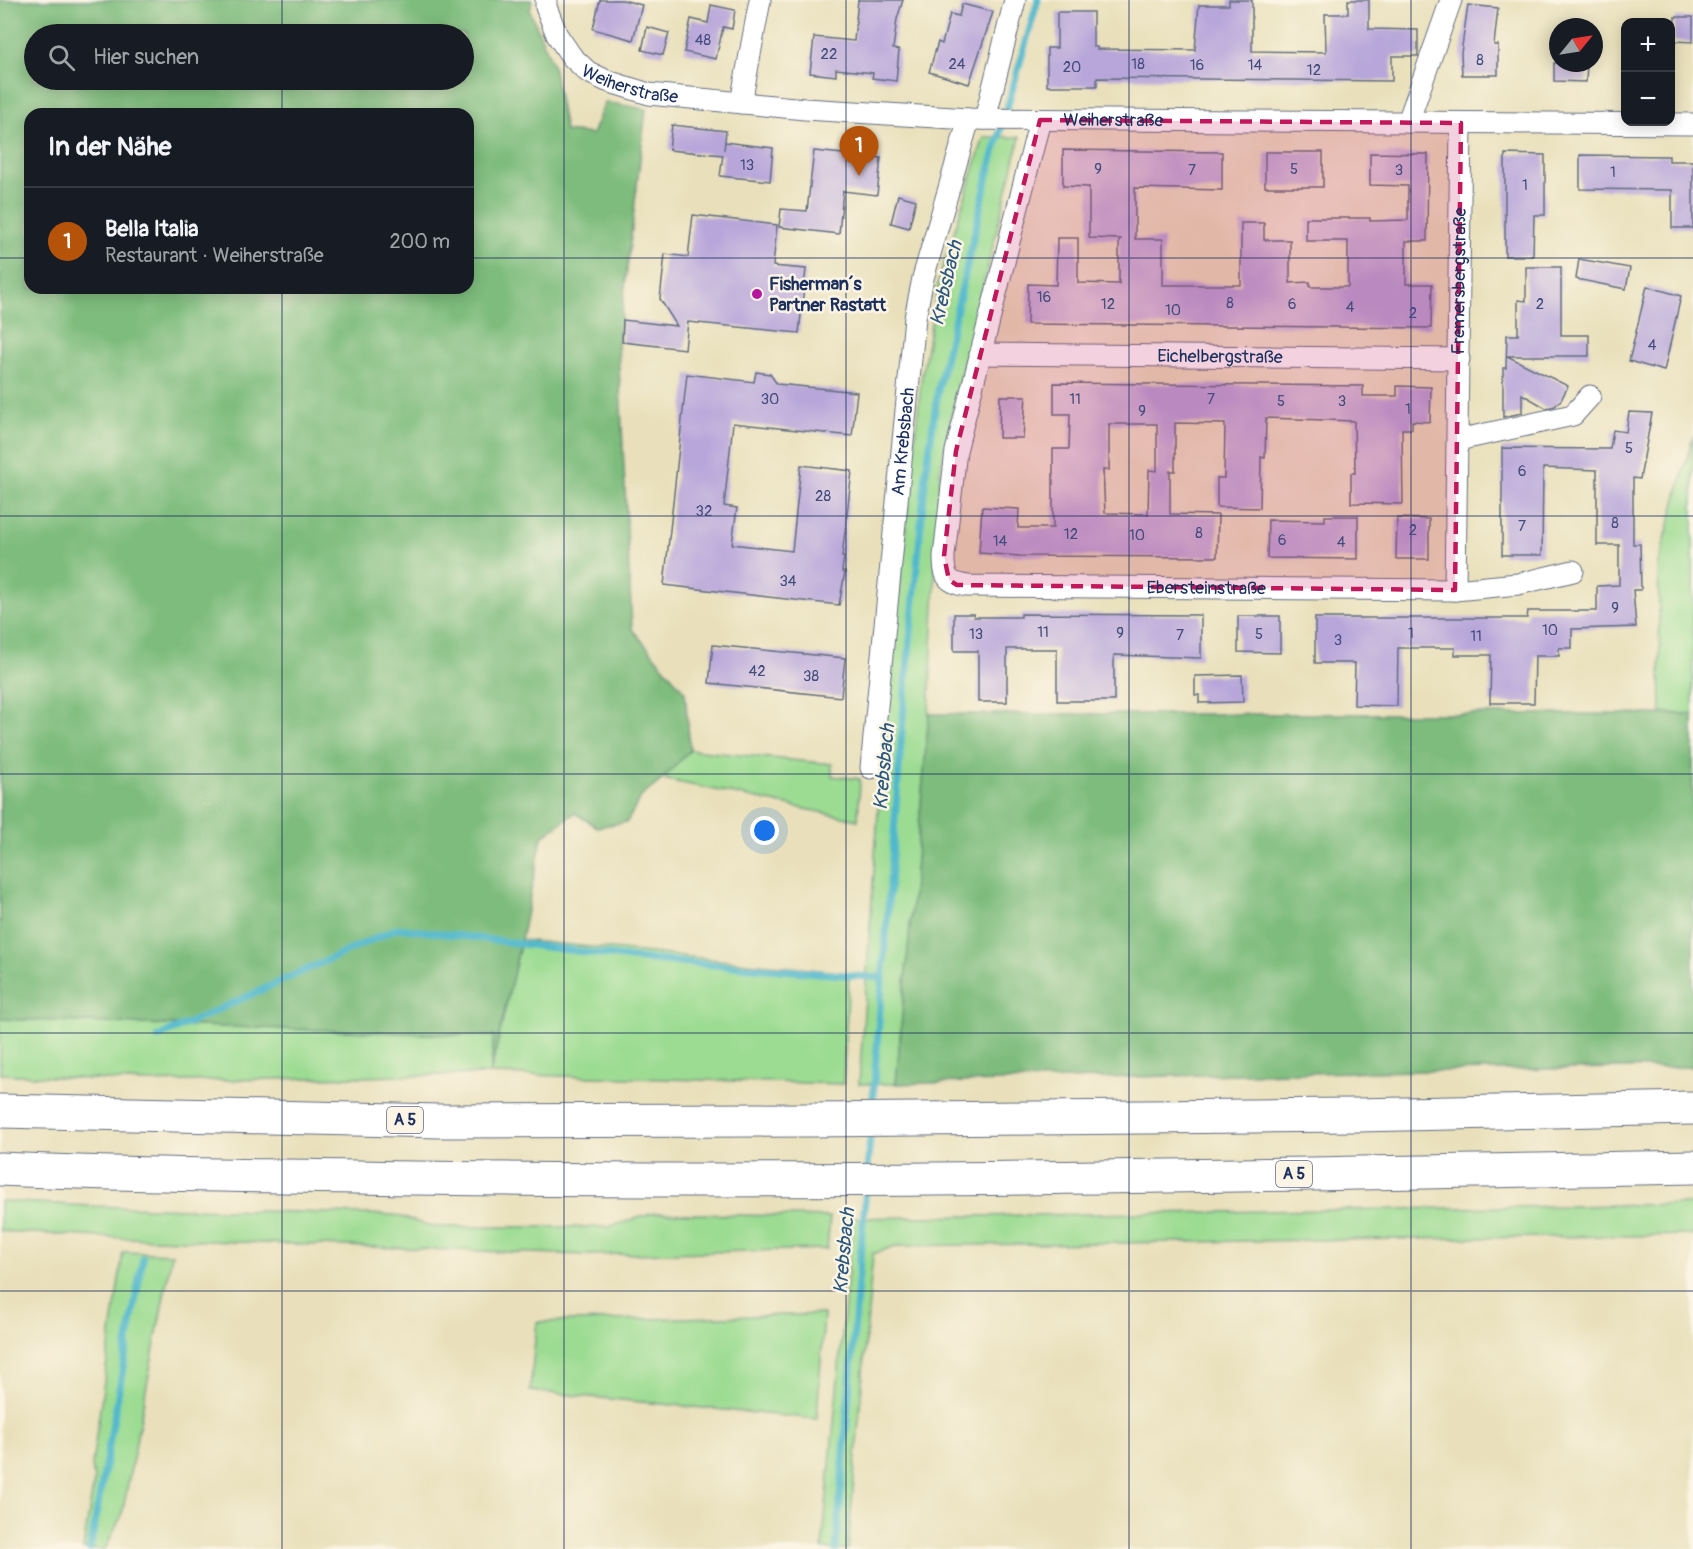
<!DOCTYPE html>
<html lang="de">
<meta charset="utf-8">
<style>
body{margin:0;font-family:Pangolin,sans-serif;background:#20242c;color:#f1f3f6}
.controls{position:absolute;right:18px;top:18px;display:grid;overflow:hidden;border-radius:12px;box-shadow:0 3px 15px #0003}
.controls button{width:54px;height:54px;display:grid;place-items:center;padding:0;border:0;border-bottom:2px solid #363941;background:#171b24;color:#f1f3f6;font:30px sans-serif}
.compass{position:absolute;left:1549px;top:18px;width:54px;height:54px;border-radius:50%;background:#171b24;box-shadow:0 3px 15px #0003;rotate:60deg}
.you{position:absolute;left:765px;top:831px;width:21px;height:21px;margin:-15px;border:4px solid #fff;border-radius:50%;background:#1a73e8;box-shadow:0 0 0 9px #1a73e833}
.badge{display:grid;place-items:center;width:39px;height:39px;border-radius:50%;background:#b45309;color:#fff;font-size:20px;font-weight:700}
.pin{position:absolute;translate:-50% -50px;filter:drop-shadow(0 2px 3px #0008)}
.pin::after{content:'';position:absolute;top:32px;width:21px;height:18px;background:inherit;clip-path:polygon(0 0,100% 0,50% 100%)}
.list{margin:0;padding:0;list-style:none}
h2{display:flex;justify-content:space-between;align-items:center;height:78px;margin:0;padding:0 24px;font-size:26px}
h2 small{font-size:20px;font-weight:400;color:#9ea1a6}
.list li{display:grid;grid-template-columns:39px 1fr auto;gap:18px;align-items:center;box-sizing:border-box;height:108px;padding:0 24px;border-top:2px solid #363941}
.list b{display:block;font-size:22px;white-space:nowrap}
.list p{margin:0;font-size:20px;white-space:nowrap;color:#9ea1a6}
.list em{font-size:20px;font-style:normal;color:#9ea1a6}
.icon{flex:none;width:33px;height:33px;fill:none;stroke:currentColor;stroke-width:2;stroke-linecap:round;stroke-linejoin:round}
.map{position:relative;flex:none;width:1693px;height:1549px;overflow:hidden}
.search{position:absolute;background:#171b24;box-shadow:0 3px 15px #0003;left:24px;top:24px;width:450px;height:66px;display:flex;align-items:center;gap:15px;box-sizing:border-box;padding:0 21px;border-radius:33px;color:#9ea1a6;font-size:22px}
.panel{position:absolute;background:#171b24;box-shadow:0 3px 15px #0003;left:24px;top:108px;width:450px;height:186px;border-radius:18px}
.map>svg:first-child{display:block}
.green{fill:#9cdc92;stroke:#5c8678;stroke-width:1.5}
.forest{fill:#7dbc7c;stroke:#4c766d;stroke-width:1.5;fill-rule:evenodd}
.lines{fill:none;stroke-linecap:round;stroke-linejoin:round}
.stream{stroke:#4fb8cc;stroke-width:7}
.building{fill:#b8a6da;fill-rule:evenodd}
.minor-casing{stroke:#636d7f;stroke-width:23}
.motorway-casing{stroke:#636d7f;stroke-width:35}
.minor{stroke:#fff;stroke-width:21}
.motorway{stroke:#fff;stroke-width:33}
.marked{fill:#c2185b;fill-opacity:0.2;stroke:#c2185b;stroke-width:4.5;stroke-dasharray:12 8;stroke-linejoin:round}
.grid{fill:none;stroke:#1b2f5e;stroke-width:1.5;stroke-opacity:0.55}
.poi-dot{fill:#b5179e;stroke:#fcf5e5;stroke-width:2}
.labels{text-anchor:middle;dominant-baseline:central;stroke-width:5;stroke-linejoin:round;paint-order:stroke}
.number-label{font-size:15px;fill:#424d7d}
.shield{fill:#fcf5e5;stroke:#5e6a86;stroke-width:1.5}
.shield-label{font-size:16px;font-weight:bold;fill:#1b2f5e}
.street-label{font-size:18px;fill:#1b2f5e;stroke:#fcf5e5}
.poi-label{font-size:18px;font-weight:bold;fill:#1b2f5e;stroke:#fcf5e5;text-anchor:start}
.water-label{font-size:20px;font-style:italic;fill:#2b587f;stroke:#fcf5e5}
</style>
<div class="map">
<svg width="1693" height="1549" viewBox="0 0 1693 1549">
<rect width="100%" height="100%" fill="#fcf5e5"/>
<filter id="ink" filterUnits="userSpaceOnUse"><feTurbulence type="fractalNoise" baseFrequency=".0167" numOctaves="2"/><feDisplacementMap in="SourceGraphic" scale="12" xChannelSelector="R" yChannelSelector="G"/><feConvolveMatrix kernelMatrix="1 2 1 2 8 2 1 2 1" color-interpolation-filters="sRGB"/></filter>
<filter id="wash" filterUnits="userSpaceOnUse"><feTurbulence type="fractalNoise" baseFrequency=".008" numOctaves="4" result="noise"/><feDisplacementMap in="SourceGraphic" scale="24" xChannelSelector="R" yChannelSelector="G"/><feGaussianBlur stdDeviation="1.35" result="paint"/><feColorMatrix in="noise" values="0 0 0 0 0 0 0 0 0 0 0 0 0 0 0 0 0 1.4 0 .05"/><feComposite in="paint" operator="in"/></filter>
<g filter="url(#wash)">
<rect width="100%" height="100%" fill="#e9e0bb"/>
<path class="green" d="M 984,137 L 1020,137 L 956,394 L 940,473 L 929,714 L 896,1084 L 859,1084 L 881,770 L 921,381 L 939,279 Z
M 1693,436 L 1693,714 L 1661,713 L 1658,565 Z
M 690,750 L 832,764 L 832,776 L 860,779 L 858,820 L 663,779 Z
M 521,940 L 849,973 L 843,1084 L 490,1074 L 145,1082 L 0,1074 L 0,1019 L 494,1036 L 492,1067 Z
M 0,1201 L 91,1206 L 395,1215 L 433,1227 L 608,1227 L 654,1213 L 830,1217 L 827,1249 L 587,1255 L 101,1237 L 0,1231 Z
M 1693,1204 L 1693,1235 L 895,1246 L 873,1254 L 848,1549 L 822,1549 L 853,1218 Z
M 123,1252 L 172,1254 L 122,1515 L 105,1549 L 83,1549 L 94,1481 L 92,1464 Z
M 824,1314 L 817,1419 L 530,1391 L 537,1322 Z"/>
<path class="forest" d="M 0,0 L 532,0 L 530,11 L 553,65 L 565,131 L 592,134 L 605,102 L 646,109 L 618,346 L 632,629 L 685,692 L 690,750 L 663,779 L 641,797 L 627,822 L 597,827 L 575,813 L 542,837 L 521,940 L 490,1074 L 494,1036 L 0,1019 ZM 34,34 L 464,34 L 464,80 L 34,80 ZM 30,114 L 468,114 L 468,288 L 30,288 Z
M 929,714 L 1693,714 L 1693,1067 L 1240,1074 L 896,1084 Z"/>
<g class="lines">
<path class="stream" d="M 158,1037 L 398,928 L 639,959 L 883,978
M 872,1110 L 904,705 L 926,472 L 938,390 L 989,171 L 1038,0
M 867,1170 L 871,1127
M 90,1549 L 143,1258
M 836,1549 L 866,1187"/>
</g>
<g id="blocks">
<path class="building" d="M 600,0 L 623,0 L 642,5 L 633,40 L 593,29 Z
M 858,0 L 903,0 L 897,19 L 893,49 L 899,50 L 896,81 L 872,78 L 873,73 L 836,69 L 836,76 L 810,73 L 814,37 L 854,41 Z
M 1229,0 L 1252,0 L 1252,51 L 1326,52 L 1325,14 L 1348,14 L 1348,0 L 1369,0 L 1369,29 L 1418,30 L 1418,56 L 1392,56 L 1392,81 L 1097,78 L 1097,86 L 1047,86 L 1047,48 L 1057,48 L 1057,12 L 1093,12 L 1093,47 L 1097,47 L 1097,49 L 1195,50 L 1199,5 L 1229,5 Z
M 962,4 L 993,12 L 969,84 L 929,72 L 938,42 L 942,44 L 950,14 L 959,16 Z
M 711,5 L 735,10 L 732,29 L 723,27 L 716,59 L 684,52 L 691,19 L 708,23 Z
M 1468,5 L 1498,8 L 1494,45 L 1498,45 L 1498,75 L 1462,75 L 1461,53 Z
M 1675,17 L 1693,17 L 1693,42 L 1674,41 Z
M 647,27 L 669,33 L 663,55 L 642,50 Z
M 1554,63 L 1587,63 L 1586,82 L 1554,81 Z
M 672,125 L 726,131 L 724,150 L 725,142 L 773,148 L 770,181 L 720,176 L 723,155 L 669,150 Z
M 1063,150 L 1222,152 L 1222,190 L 1135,188 L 1135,239 L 1163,239 L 1163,285 L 1241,285 L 1241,223 L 1264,223 L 1264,240 L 1290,240 L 1290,283 L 1310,282 L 1310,287 L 1348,287 L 1348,241 L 1306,241 L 1306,218 L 1370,218 L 1370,221 L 1408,220 L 1408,186 L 1370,185 L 1370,153 L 1428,154 L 1427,241 L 1406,241 L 1406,284 L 1432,284 L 1431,328 L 1027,324 L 1028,284 L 1056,285 L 1057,238 L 1078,238 L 1078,283 L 1119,284 L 1119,239 L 1122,239 L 1089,238 L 1089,187 L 1063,186 Z
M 814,151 L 881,158 L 877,195 L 843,191 L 839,234 L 779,227 L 781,209 L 807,211 Z
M 1265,152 L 1323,152 L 1323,187 L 1265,187 Z
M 1505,154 L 1545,155 L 1545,215 L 1534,215 L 1533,256 L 1505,256 Z
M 1580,155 L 1669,156 L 1669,161 L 1693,161 L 1693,228 L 1672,228 L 1672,190 L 1580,189 Z
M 898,195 L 916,200 L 909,228 L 891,223 Z
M 693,215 L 777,225 L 773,266 L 806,269 L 799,333 L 688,322 L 685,349 L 622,342 L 623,320 L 677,326 L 660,299 L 665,254 L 688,257 Z
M 1579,259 L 1630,268 L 1626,289 L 1576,279 Z
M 1526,267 L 1561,267 L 1561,335 L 1589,335 L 1589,356 L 1507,356 L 1568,386 L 1561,400 L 1555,406 L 1546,408 L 1522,394 L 1522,413 L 1503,417 L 1503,368 L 1506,368 L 1507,335 L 1518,335 L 1518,300 L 1526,301 Z
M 1647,286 L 1681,296 L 1664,371 L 1629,361 Z
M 756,372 L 770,374 L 777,384 L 857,392 L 852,436 L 733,423 L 724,506 L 737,508 L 732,544 L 792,551 L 801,465 L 852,471 L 842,557 L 844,557 L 842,572 L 845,572 L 839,605 L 664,585 L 687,374 L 754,382 Z
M 1054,383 L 1363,386 L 1363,396 L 1397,396 L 1397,386 L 1431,387 L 1430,422 L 1412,421 L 1412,429 L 1402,429 L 1403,504 L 1351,503 L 1351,473 L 1355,473 L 1354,421 L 1266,418 L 1265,458 L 1261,457 L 1260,508 L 1217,507 L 1217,478 L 1224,478 L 1225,424 L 1175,423 L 1175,471 L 1170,471 L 1170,514 L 1218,515 L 1217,557 L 1020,556 L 979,553 L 982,507 L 1019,509 L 1018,528 L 1053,528 L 1053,449 L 1069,449 L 1070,414 L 1054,414 ZM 1109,424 L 1157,424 L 1157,471 L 1149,470 L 1148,514 L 1105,513 L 1103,470 L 1109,470 Z
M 1000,396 L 1026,396 L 1023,438 L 999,438 Z
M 1629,412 L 1652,413 L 1640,479 L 1633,478 L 1633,544 L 1640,544 L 1641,590 L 1633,590 L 1636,627 L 1572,629 L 1572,648 L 1559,648 L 1559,656 L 1535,656 L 1534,703 L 1490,703 L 1491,655 L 1455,655 L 1455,648 L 1398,648 L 1397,706 L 1354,705 L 1355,663 L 1315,663 L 1315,618 L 1527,618 L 1528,611 L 1597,611 L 1597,586 L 1619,585 L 1619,545 L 1597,545 L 1597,470 L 1543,468 L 1542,555 L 1502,555 L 1502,448 L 1610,449 L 1613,430 L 1626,432 Z
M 1325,516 L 1358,516 L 1358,559 L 1267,558 L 1268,520 L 1325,521 Z
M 1397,518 L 1429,519 L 1429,559 L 1396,559 Z
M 954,614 L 974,614 L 974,617 L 1021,617 L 1021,614 L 1201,615 L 1201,658 L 1114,655 L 1114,701 L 1057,701 L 1057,649 L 1007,649 L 1007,702 L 978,702 L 978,651 L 954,651 Z
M 1238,616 L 1280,616 L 1280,653 L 1238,652 Z
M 713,645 L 845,658 L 841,697 L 709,683 Z
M 1242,675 L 1243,702 L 1199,703 L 1199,695 L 1195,695 L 1195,676 Z"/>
</g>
</g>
<g filter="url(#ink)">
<use href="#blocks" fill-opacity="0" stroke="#636d7f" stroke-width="1.5"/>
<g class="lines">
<g class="minor-casing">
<g id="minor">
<path id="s1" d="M 546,0 L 546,7 L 557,35 L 572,57 L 588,72 L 607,81 L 649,94 L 805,109 L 969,119 L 1693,124"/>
<path d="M 741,103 L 760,0"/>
<path d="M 985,119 L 1015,0"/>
<path id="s2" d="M 1040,120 L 956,451 L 944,556 C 944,576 946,583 968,586 L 1455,590 L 1518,584 L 1573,571"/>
<path d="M 1408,122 L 1451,0"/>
<path id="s3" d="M 980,354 L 1459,359"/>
<path d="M 1458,440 L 1573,415 L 1590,396"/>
<path id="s4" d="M 1455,590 L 1461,123"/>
<path id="s5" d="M 871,768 L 915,318 L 923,278 L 969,119"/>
</g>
</g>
<g class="motorway-casing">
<path id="motorway" d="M 0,1111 L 440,1121 L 810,1120 L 1357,1115 L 1693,1108
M 0,1169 C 119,1175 238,1175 357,1177 C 802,1185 1248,1175 1693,1167"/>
</g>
<use href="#minor" class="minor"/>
<use href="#motorway" class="motorway"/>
</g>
</g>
<path class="marked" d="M 1040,120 L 1461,123 L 1455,590 L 957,585 L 949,580 L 944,556 L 956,451 Z"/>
<path class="grid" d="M 282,0 L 282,34M 564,0 L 564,1549M 846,0 L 846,1549M 1129,0 L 1129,1549M 1411,0 L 1411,1549M 282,80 L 282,114M 0,258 L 30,258M 468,258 L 1693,258M 282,288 L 282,1549M 0,516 L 1693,516M 0,774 L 1693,774M 0,1033 L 1693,1033M 0,1291 L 1693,1291"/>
<circle class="poi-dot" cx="757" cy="294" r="6"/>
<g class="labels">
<g class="number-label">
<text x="703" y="40">48</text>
<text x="829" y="54">22</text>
<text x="1480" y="60">8</text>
<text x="957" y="64">24</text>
<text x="1138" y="64">18</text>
<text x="1197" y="65">16</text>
<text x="1255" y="65">14</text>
<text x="1072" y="67">20</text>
<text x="1314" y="70">12</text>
<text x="747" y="165">13</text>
<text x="1098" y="169">9</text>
<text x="1294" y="169">5</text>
<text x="1192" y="170">7</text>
<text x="1399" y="170">3</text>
<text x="1613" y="172">1</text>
<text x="1525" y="185">1</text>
<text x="1044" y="297">16</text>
<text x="1230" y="303">8</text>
<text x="1108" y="304">12</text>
<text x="1292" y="304">6</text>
<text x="1540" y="304">2</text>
<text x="1350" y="307">4</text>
<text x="1173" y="310">10</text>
<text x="1413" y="313">2</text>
<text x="1652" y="345">4</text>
<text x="770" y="399">30</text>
<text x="1075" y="399">11</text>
<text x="1211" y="399">7</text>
<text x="1281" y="401">5</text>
<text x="1342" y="401">3</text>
<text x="1408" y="409">1</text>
<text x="1142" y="411">9</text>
<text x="1629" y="448">5</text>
<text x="1522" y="471">6</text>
<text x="823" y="496">28</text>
<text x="704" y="511">32</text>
<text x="1615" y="523">8</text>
<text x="1522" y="526">7</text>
<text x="1413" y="530">2</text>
<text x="1199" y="533">8</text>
<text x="1071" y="534">12</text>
<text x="1137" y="535">10</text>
<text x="1282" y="540">6</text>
<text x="1000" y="541">14</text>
<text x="1341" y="542">4</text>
<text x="788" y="581">34</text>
<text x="1615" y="608">9</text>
<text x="1550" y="630">10</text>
<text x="1043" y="632">11</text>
<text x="1120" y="633">9</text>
<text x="1411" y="633">1</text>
<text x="976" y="634">13</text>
<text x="1259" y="634">5</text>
<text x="1180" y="635">7</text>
<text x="1476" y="636">11</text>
<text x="1338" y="640">3</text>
<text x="757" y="671">42</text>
<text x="811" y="676">38</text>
</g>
<g class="shield">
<rect x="387" y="1107" width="36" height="26" rx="4.5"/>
<rect x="1276" y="1161" width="36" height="26" rx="4.5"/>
</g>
<g class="shield-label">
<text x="405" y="1120">A 5</text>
<text x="1294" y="1174">A 5</text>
</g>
<g class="street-label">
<text stroke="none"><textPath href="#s1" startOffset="130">Weiherstraße</textPath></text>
<text stroke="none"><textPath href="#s1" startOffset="616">Weiherstraße</textPath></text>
<text stroke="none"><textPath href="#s4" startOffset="309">Fremersbergstraße</textPath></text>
<text stroke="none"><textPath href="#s3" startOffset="240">Eichelbergstraße</textPath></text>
<text stroke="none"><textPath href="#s5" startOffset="328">Am Krebsbach</textPath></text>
<text stroke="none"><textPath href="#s2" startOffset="730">Ebersteinstraße</textPath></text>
</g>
<g class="poi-label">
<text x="769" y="284">Fisherman´s<tspan x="769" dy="21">Partner Rastatt</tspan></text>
</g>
<g class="water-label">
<text transform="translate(946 283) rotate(-77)">Krebsbach</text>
<text transform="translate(884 767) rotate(-85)">Krebsbach</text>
<text transform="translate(844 1251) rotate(-85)">Krebsbach</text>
</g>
</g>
</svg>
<div class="controls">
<button>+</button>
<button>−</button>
</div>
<svg class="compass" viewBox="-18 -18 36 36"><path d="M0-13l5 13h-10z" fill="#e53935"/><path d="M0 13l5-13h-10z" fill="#9ea1a6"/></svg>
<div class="you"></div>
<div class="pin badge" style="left:859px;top:176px">1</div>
<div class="search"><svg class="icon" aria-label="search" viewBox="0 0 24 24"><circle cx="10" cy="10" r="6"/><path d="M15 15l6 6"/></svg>Hier suchen</div>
<section class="panel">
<h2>In der Nähe<small></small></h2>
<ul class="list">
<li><span class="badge">1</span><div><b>Bella Italia</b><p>Restaurant · Weiherstraße</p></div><em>200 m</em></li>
</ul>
</section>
</div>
